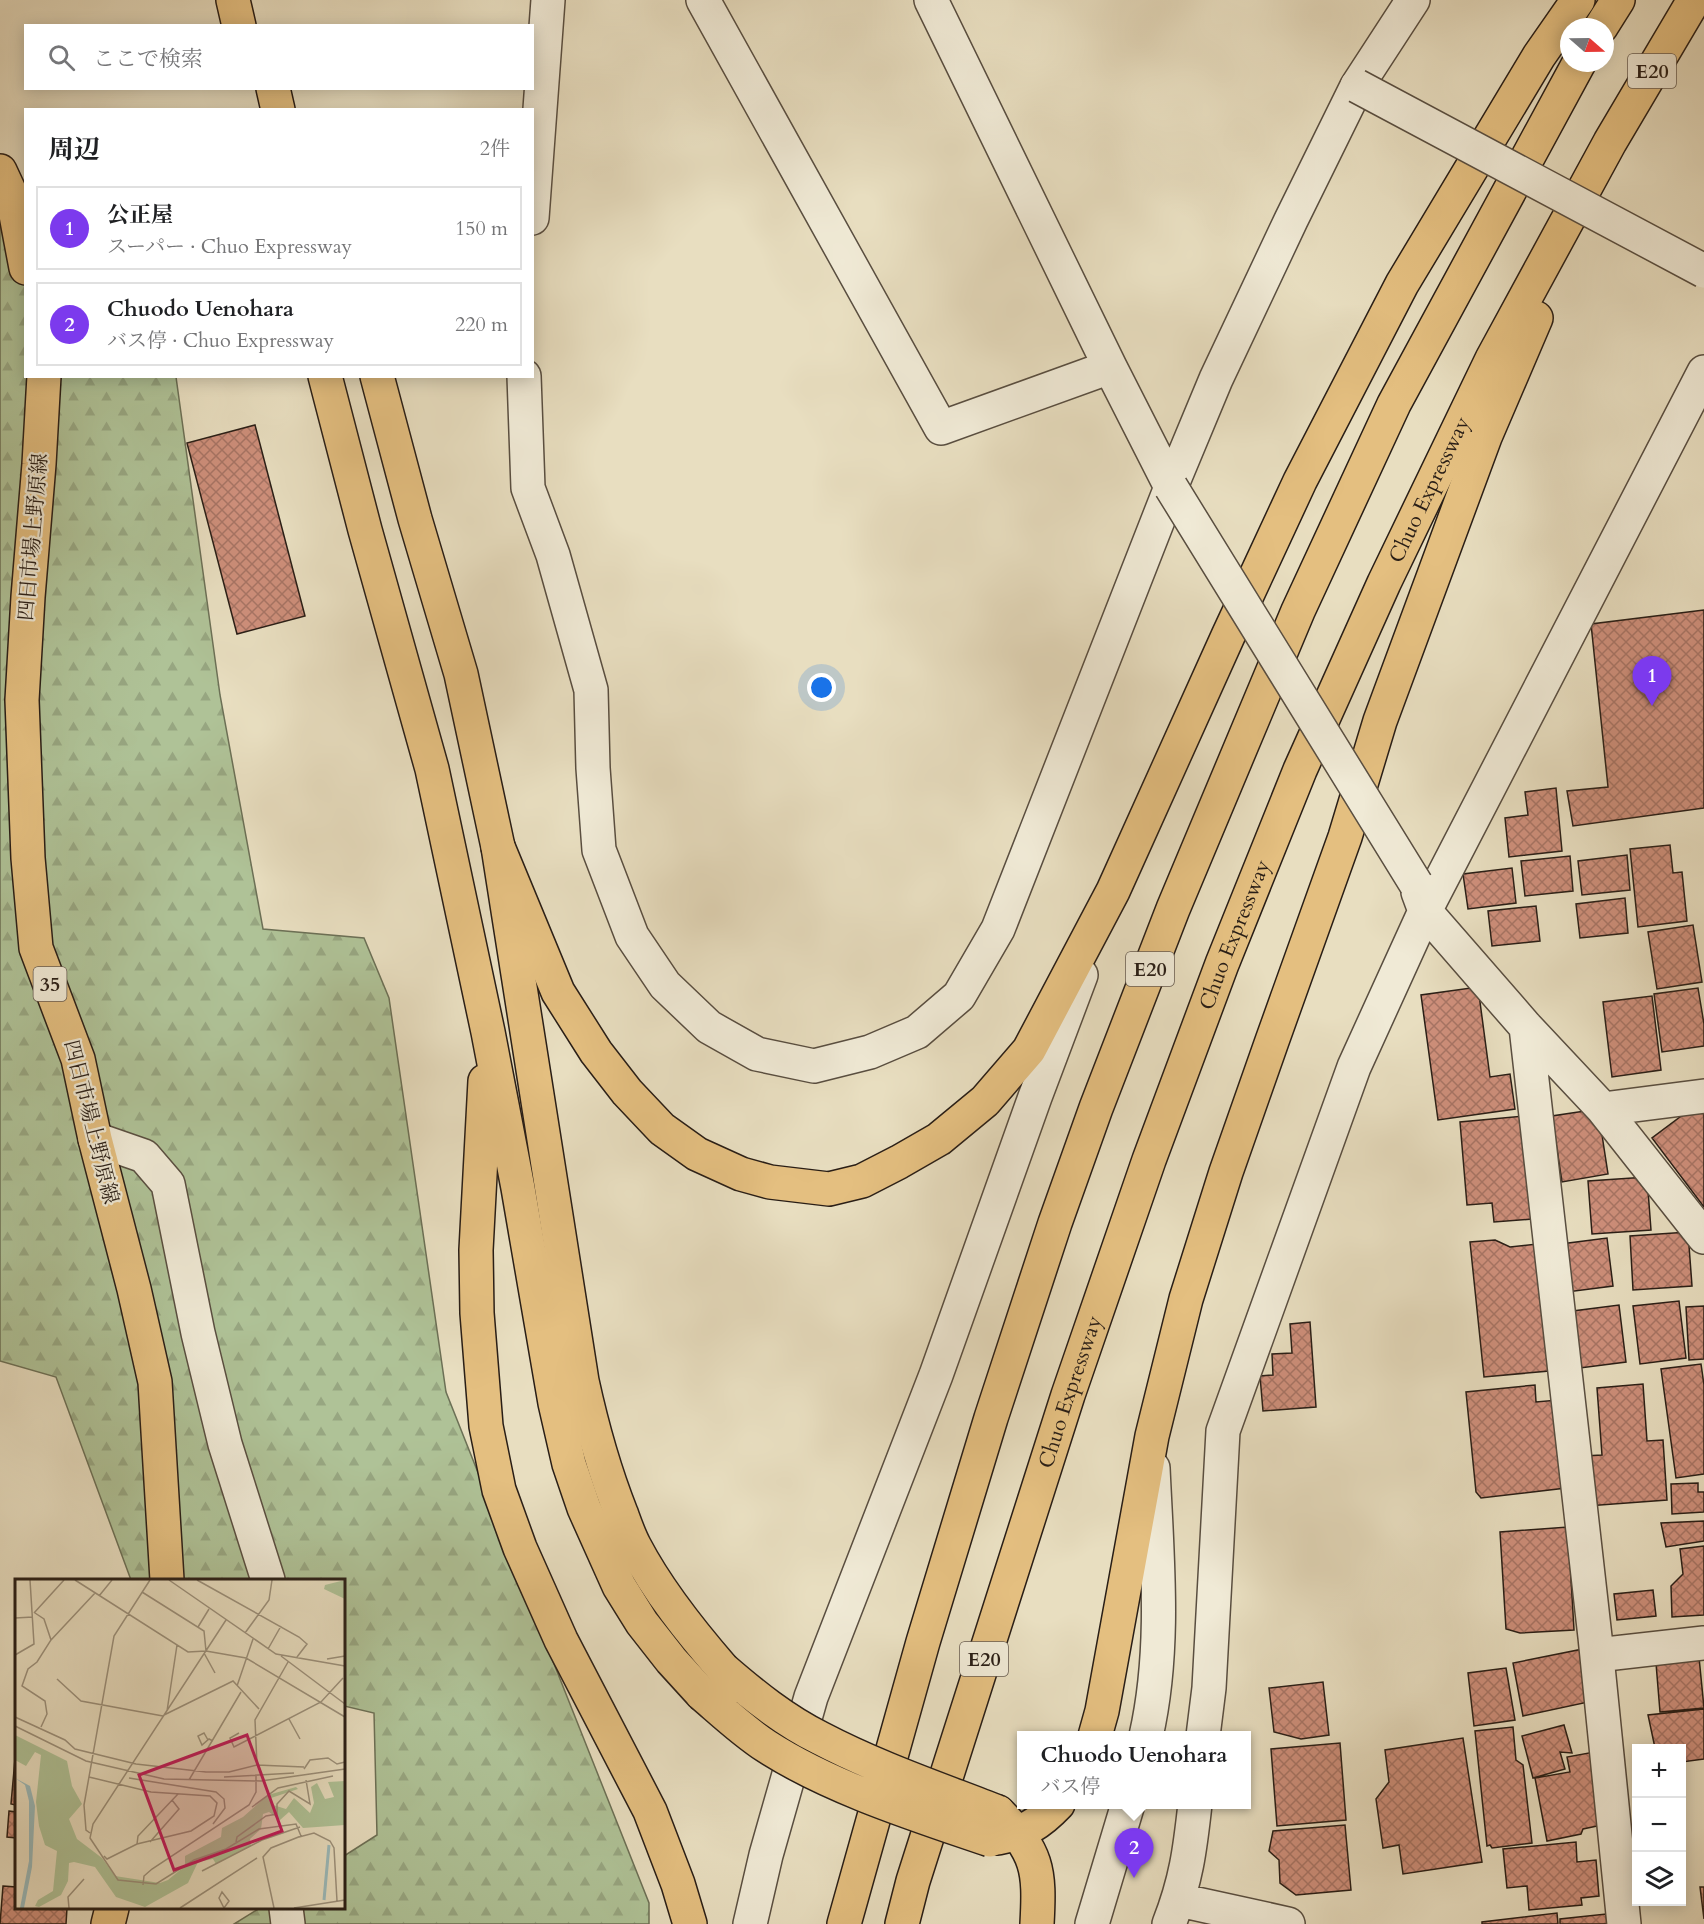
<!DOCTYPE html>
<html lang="ja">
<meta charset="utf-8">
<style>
body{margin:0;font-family:Cardo,"Noto Serif JP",serif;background:#f2f2f2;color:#202124}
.controls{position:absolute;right:18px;bottom:18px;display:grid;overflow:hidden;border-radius:0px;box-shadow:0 3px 15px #0003}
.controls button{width:54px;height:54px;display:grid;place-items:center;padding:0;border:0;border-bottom:2px solid #e0e0e0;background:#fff;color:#202124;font:30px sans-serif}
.compass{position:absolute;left:1560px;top:18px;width:54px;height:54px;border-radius:50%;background:#fff;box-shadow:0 3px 15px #0003;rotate:110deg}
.you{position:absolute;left:822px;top:688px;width:21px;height:21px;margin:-15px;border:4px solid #fff;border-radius:50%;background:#1a73e8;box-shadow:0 0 0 9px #1a73e833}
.badge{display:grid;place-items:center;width:39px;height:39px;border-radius:50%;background:#7c3aed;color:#fff;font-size:20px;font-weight:700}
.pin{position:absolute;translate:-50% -50px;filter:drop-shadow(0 2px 3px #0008)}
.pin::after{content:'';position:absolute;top:32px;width:21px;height:18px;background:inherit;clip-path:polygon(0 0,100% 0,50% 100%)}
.popup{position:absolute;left:1017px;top:1731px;width:234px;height:78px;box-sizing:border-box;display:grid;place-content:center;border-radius:0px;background:#fff;filter:drop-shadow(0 2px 4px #0005);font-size:20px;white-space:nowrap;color:#757577}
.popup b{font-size:22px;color:#202124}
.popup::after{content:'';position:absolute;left:50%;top:100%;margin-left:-12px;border:12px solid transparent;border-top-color:#fff}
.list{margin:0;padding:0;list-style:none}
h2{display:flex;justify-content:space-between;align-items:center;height:78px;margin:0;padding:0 24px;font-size:26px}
h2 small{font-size:20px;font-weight:400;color:#757577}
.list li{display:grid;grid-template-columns:39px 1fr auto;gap:18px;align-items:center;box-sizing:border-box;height:84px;margin:0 12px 12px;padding:0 12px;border:2px solid #e0e0e0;border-radius:0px}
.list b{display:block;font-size:22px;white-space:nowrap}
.list p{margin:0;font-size:20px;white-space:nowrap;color:#757577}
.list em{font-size:20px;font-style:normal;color:#757577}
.icon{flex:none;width:33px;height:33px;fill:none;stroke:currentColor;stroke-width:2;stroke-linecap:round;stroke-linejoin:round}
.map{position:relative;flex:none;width:1704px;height:1924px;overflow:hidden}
.search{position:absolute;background:#fff;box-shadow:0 3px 15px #0003;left:24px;top:24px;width:510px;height:66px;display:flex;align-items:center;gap:15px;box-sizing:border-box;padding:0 21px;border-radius:0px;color:#757577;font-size:22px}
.panel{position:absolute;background:#fff;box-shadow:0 3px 15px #0003;left:24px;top:108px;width:510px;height:270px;border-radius:0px}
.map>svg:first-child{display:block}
.forest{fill:url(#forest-firs);stroke:#6c7056;stroke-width:1.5}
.building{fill:url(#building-cross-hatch);stroke:#291e16;stroke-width:1.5}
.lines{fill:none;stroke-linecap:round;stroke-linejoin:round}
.minor-casing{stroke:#594e40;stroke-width:36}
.major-casing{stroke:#291e16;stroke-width:36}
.highway-casing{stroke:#291e16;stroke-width:36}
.minor{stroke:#f0ead6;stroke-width:33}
.major{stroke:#e4bf80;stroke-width:33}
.highway{stroke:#e4bf80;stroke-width:33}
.minor-bridge-casing{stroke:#594e40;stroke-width:36;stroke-linecap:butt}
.highway-bridge-casing{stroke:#291e16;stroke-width:36;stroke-linecap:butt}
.minor-bridge{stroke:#f0ead6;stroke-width:33}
.highway-bridge{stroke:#e4bf80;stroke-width:33}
.labels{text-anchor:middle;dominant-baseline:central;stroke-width:4.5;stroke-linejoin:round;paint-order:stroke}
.shield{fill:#f0ead6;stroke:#655b50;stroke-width:1.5}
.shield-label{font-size:20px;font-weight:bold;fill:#291e16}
.street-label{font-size:21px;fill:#291e16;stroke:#f0ead6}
.inset-river{fill:none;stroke:#9ababb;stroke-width:3}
.inset-road{fill:none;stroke:#9c917c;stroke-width:1.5}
.view{fill:#c2185b;fill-opacity:0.15;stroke:#c2185b;stroke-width:3}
.inset-edge{fill:none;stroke:#291e16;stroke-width:3}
</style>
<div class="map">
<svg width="1704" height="1924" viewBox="0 0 1704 1924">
<defs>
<pattern id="forest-firs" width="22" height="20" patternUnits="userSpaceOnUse" patternTransform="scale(1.5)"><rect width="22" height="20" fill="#afc297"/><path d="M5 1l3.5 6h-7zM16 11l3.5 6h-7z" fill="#97a681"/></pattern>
<pattern id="building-cross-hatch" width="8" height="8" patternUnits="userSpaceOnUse" patternTransform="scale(1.5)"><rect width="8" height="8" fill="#ce8f7b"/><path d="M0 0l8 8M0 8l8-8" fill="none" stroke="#a77464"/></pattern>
</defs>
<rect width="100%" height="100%" fill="#e8dec0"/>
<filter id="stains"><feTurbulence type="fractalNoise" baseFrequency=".00333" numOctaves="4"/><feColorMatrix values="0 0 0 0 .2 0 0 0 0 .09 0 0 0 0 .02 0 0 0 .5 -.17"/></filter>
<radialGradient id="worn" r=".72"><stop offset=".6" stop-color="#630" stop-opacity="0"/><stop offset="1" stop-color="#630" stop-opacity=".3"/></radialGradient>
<path class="forest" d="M 0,171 L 25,203 L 26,376 L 176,377 L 220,695 L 263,929 L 364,938 L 389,998 L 446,1392 L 649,1903 L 649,1924 L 234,1924 L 260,1908 L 344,1908 L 344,1856 L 377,1835 L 374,1713 L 344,1706 L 344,1580 L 131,1580 L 56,1377 L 0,1361 Z"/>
<path class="building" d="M 255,425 L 305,616 L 237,634 L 187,443 Z
M 1704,610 L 1704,808 L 1573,826 L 1567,791 L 1608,787 L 1591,624 Z
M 1556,788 L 1562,851 L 1509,857 L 1505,818 L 1528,815 L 1525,792 Z
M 1670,845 L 1673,873 L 1682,872 L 1687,921 L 1638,927 L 1630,849 Z
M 1627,855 L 1630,890 L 1582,895 L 1578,861 Z
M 1570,856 L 1573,891 L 1525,896 L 1521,861 Z
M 1512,868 L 1516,903 L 1468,909 L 1463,874 Z
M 1625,898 L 1628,933 L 1580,938 L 1576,904 Z
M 1536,906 L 1540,941 L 1492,946 L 1488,911 Z
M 1693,925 L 1702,982 L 1657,989 L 1648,932 Z
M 1478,987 L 1490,1077 L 1510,1074 L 1515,1109 L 1438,1120 L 1421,995 Z
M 1698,988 L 1704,1024 L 1704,1046 L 1662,1052 L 1654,994 Z
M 1652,996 L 1661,1070 L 1612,1077 L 1603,1002 Z
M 1692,1108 L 1704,1109 L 1704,1207 L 1652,1138 Z
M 1598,1109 L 1608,1174 L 1562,1182 L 1552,1116 Z
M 1524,1116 L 1532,1219 L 1494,1222 L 1492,1203 L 1467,1205 L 1460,1122 Z
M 1647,1177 L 1651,1230 L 1592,1234 L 1588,1181 Z
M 1688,1232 L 1692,1286 L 1633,1290 L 1630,1236 Z
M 1607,1238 L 1613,1286 L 1567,1292 L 1561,1244 Z
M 1495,1240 L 1510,1247 L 1537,1244 L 1549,1371 L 1484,1377 L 1470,1242 Z
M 1679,1301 L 1686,1358 L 1640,1364 L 1633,1306 Z
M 1619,1305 L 1626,1362 L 1580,1368 L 1573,1311 Z
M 1704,1306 L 1704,1359 L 1689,1360 L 1686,1307 Z
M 1310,1322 L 1316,1407 L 1263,1411 L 1260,1376 L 1273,1375 L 1272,1354 L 1292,1353 L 1290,1324 Z
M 1701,1364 L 1704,1385 L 1704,1474 L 1676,1478 L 1661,1369 Z
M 1643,1384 L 1647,1441 L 1663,1440 L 1667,1500 L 1587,1506 L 1584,1456 L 1602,1455 L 1597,1388 Z
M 1535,1385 L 1536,1402 L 1558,1400 L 1566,1488 L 1481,1498 L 1476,1492 L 1466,1392 Z
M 1698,1483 L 1698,1492 L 1704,1492 L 1704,1512 L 1672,1514 L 1671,1484 Z
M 1704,1521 L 1704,1541 L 1666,1547 L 1661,1523 Z
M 1568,1527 L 1574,1630 L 1520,1633 L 1506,1629 L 1500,1532 Z
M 1704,1546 L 1704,1615 L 1672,1617 L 1671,1586 L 1683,1574 L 1680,1549 Z
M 1653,1590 L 1656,1616 L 1617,1620 L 1614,1594 Z
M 1698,1647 L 1704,1708 L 1660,1712 L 1655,1651 Z
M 1583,1649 L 1593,1701 L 1523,1716 L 1513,1663 Z
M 1506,1668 L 1515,1720 L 1474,1726 L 1468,1673 Z
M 1323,1682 L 1329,1735 L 1301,1739 L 1274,1732 L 1269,1688 Z
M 1704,1709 L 1704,1759 L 1682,1762 L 1682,1748 L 1655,1748 L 1648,1715 Z
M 1564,1725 L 1572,1753 L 1560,1752 L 1565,1769 L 1533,1778 L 1522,1736 Z
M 1513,1727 L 1516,1760 L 1523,1765 L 1532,1843 L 1492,1848 L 1490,1845 L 1487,1846 L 1475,1731 Z
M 1463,1738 L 1482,1862 L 1403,1874 L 1399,1845 L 1383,1848 L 1376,1799 L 1389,1782 L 1385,1750 Z
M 1340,1743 L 1346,1820 L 1277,1826 L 1271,1749 Z
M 1594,1752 L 1607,1824 L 1583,1829 L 1581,1834 L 1547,1841 L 1535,1778 L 1570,1772 L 1567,1757 Z
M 15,1759 L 16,1760 L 16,1805 L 11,1804 Z
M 9,1811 L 16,1812 L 16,1838 L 7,1837 Z
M 1345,1825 L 1351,1890 L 1296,1895 L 1280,1883 L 1279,1860 L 1269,1851 L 1273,1831 Z
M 1576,1842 L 1577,1862 L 1596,1860 L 1599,1896 L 1581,1898 L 1582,1905 L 1529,1910 L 1527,1886 L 1507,1888 L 1503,1849 Z
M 3,1886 L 16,1887 L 16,1908 L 67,1908 L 66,1924 L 0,1924 Z
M 1700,1887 L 1704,1887 L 1704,1919 Z
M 1557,1913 L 1558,1924 L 1482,1924 L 1482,1922 Z
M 1606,1914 L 1607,1924 L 1560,1924 L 1560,1919 Z"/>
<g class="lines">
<g class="minor-casing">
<path id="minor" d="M 703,0 L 941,428 L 1110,367
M 931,0 L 1110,367 L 1171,487
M 532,218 L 548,0
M 524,376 L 528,488 L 553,555 L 591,690 L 593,768 L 599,850 L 632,936 L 665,985 L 709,1027 L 757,1054 L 814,1066 L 870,1052 L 917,1032 L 959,996 L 998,929 L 1171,487 L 1216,379 L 1291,220 L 1357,86 L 1413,0
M 1418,892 L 1425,911 L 1526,1027 L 1603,1109 L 1704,1237
M 1526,1027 L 1595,1637 L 1624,1924
M 1603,1109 L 1704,1096
M 95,1139 L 144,1156 L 168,1184 L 198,1333 L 225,1444 L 268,1580
M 1597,1655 L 1704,1643
M 1146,1736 C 1166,1648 1157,1557 1153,1468
M 1203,1736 L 1209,1688 L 1223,1431 L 1354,1067 L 1425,911 L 1704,372
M 1179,1900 L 1288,1924
M 286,1908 L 288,1924
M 750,1924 L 766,1855 L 811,1697 L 936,1375 L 1035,1097 L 1081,975
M 1092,1924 L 1128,1804
M 1169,1924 C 1186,1881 1190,1850 1195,1804"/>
</g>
<g class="major-casing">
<path id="major" d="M 0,171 L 13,199 L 26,268
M 44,376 L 39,464 L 28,597 L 22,700 L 28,858 L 36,948 L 78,1059 L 95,1139 L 134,1289 L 155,1382 L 167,1580
M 108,1924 L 112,1908"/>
</g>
<g class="highway-casing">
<g id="highway">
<path d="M 233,0 L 239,26"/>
<path d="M 1601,27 L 1618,0"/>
<path d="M 273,88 L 278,110"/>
<path d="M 325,376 L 365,530 L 432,769 L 488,1032 L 518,1188 L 555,1403 L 569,1464 L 584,1508 L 619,1586 L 642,1623 L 671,1660 L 702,1694"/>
<path d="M 377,376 L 415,519 L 461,674 L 498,847 L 582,1381 C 592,1427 604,1470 621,1513 C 625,1524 629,1536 635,1547 C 658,1591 690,1631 723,1669"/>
<path d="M 498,847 L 558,992 L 596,1052 L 627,1092 L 662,1129 L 697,1154 L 741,1174 L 770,1182 L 829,1189 L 862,1181 L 899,1162 L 939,1139 L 985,1101 L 1029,1050 L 1113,891 L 1228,636 L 1300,481 L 1402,284 L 1539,56 L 1578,0"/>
<path d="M 485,1081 L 476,1250 L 477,1313 L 486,1426 L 499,1490 L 520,1548 L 561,1640 L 650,1811 L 678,1884 L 690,1924"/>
<path d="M 1095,1736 L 1102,1711 L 1152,1436 L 1186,1299 L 1226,1172 L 1272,1041 L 1345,837 L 1380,721 L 1485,437 L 1536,318"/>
<path d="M 998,1812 C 1038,1853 1040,1869 1037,1924"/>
<path d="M 998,1838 C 1025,1832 1039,1824 1058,1804"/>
<path d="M 844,1924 L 923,1642 L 991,1418 L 1055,1223 L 1096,1108 L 1173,909 L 1298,611 L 1394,404 L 1579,63"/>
<path id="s1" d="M 902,1924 L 913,1881 L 1068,1395 L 1149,1160 L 1222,964 L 1300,770 L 1384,583 L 1492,359 L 1610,142 L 1694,0"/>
</g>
</g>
<use href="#minor" class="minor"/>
<use href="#major" class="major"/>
<use href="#highway" class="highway"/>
<g class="minor-bridge-casing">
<path id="minor-bridge" d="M 1357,86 L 1704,271
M 1171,487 L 1416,884"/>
</g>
<g class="highway-bridge-casing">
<path id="highway-bridge" d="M 723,1669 C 753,1695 784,1720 820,1738 C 877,1768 939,1789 998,1812
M 702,1694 C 723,1712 743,1731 766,1746 C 831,1788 917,1815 990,1840"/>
</g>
<use href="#minor-bridge" class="minor-bridge"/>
<use href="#highway-bridge" class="highway-bridge"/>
</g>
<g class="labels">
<g class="shield">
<rect x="1628" y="54" width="48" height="34" rx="4.5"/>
<rect x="1126" y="952" width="48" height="34" rx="4.5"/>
<rect x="33.5" y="967" width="33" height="34" rx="4.5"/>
<rect x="960" y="1642" width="48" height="34" rx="4.5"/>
</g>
<g class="shield-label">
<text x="1652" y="71">E20</text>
<text x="1150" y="969">E20</text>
<text x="50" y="984">35</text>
<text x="984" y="1659">E20</text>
</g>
<g class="street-label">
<text stroke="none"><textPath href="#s1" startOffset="1530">Chuo Expressway</textPath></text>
<text transform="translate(33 537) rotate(-85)">四日市場上野原線</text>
<text stroke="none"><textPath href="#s1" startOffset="1044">Chuo Expressway</textPath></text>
<text transform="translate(91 1122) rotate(76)">四日市場上野原線</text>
<text stroke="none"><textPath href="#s1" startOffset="558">Chuo Expressway</textPath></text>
</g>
</g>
<g transform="translate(15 1579)">
<rect width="330" height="330" fill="#e8dec0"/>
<path d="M 330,1 L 330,20 L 309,10 L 310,6 ZM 0,156 L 52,182 L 57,207 L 67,225 L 54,240 L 62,260 L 87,279 L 100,297 L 145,304 L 153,301 L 170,287 L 170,277 L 206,258 L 207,249 L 228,238 L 253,216 L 281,208 L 283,210 L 256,219 L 258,226 L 271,230 L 279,219 L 295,234 L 299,224 L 296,208 L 302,204 L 310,220 L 319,218 L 313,203 L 330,202 L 330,246 L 288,249 L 274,233 L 265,241 L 254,233 L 248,235 L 246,250 L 235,260 L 236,267 L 201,285 L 198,280 L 183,283 L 173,304 L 130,328 L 101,318 L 80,288 L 59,283 L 54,284 L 53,302 L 46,316 L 24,328 L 20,327 L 23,321 L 38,312 L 42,272 L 30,266 L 24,247 L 21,223 L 26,176 L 20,173 L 11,187 L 0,181 Z" fill="#afc297"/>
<path d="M 0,199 L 15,207 L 20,227 L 17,288 L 9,329 L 5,329 L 14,282 L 14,222 L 10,206 Z" fill="#9ababb"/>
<path class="inset-river" d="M 309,321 L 314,266"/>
<path class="inset-road" d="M 60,1 L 173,73 L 191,72 L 231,79 L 330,138M 154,1 L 261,75 L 330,87M 182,1 L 284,58 L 292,65 L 282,78M 127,13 L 189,52 L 191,72M 84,17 L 97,1M 19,34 L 49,1M 20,34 L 29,40 L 36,61 L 22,83 L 13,90 L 7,107 L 30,122 L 32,135 L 26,148M 0,39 L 18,38M 211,41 L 78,245 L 75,259 L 103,301 L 141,305 L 179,281 L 211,270 L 244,250 L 281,245 L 286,257 L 256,269 L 248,278 L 259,329M 183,48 L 194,30M 230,54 L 254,21 L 257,1M 36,61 L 80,14M 253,70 L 266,47M 189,74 L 200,94M 0,76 L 19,65 L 15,1M 266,77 L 330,125M 312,80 L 330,77M 42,100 L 66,122 L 148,137M 222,107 L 238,60M 152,132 L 162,66M 149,136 L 218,102 L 244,130M 0,138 L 50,161 L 60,170 L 121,185 L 191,193 L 214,193 L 242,186 L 289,188M 274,140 L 285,160M 0,147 L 71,182 L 149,200 L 246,202 L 330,190M 224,154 L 215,159 L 219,168 L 306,123 L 328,99M 193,161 L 189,154 L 183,157 L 187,166 L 194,160 L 198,162M 242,186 L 240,141 L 273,83M 289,190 L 295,181 L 313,179 L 322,185 L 330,183M 74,198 L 136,213 L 195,217 L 202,224 L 199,237 L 176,252 L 122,265 L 92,280 L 89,277M 209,198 L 279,194M 114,199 L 201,213 L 209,220 L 210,229 L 198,245M 174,201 L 226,113M 237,228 L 263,209 L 318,197M 75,254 L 71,251 L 69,226 L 99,57 L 135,1M 284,258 L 299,254 L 315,262 L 319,269 L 322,322M 135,263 L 164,230 L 157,221M 221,263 L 222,258 L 251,237 L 262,235 L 262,225 L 274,212 L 295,225 L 291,201M 122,265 L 123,257 L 163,215M 187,292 L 247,261 L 285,248M 128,306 L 129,297 L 137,290 L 234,226 L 241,213 L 241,197M 207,313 L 214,322 L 209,329 L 204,319 ZM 54,329 L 53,318 L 69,300M 165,329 L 242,279M 279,329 L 330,321"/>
<path class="view" d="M 232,156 L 267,252 L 159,291 L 124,196 Z"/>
<rect width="330" height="330" class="inset-edge"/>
</g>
<rect width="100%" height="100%" filter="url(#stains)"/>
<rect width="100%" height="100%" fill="url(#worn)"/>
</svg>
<div class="controls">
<button>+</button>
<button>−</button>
<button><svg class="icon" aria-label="layers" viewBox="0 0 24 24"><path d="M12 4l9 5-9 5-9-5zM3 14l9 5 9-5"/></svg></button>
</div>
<svg class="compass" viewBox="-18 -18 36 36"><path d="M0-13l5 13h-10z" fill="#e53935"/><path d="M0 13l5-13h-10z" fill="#757577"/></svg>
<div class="you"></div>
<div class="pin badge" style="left:1652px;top:706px">1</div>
<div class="pin badge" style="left:1134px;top:1878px">2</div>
<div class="popup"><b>Chuodo Uenohara</b>バス停</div>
<div class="search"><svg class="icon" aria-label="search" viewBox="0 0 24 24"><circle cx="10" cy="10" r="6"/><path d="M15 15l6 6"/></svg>ここで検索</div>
<section class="panel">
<h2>周辺<small>2件</small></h2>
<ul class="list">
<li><span class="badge">1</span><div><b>公正屋</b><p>スーパー · Chuo Expressway</p></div><em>150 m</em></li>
<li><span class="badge">2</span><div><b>Chuodo Uenohara</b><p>バス停 · Chuo Expressway</p></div><em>220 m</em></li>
</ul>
</section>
</div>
